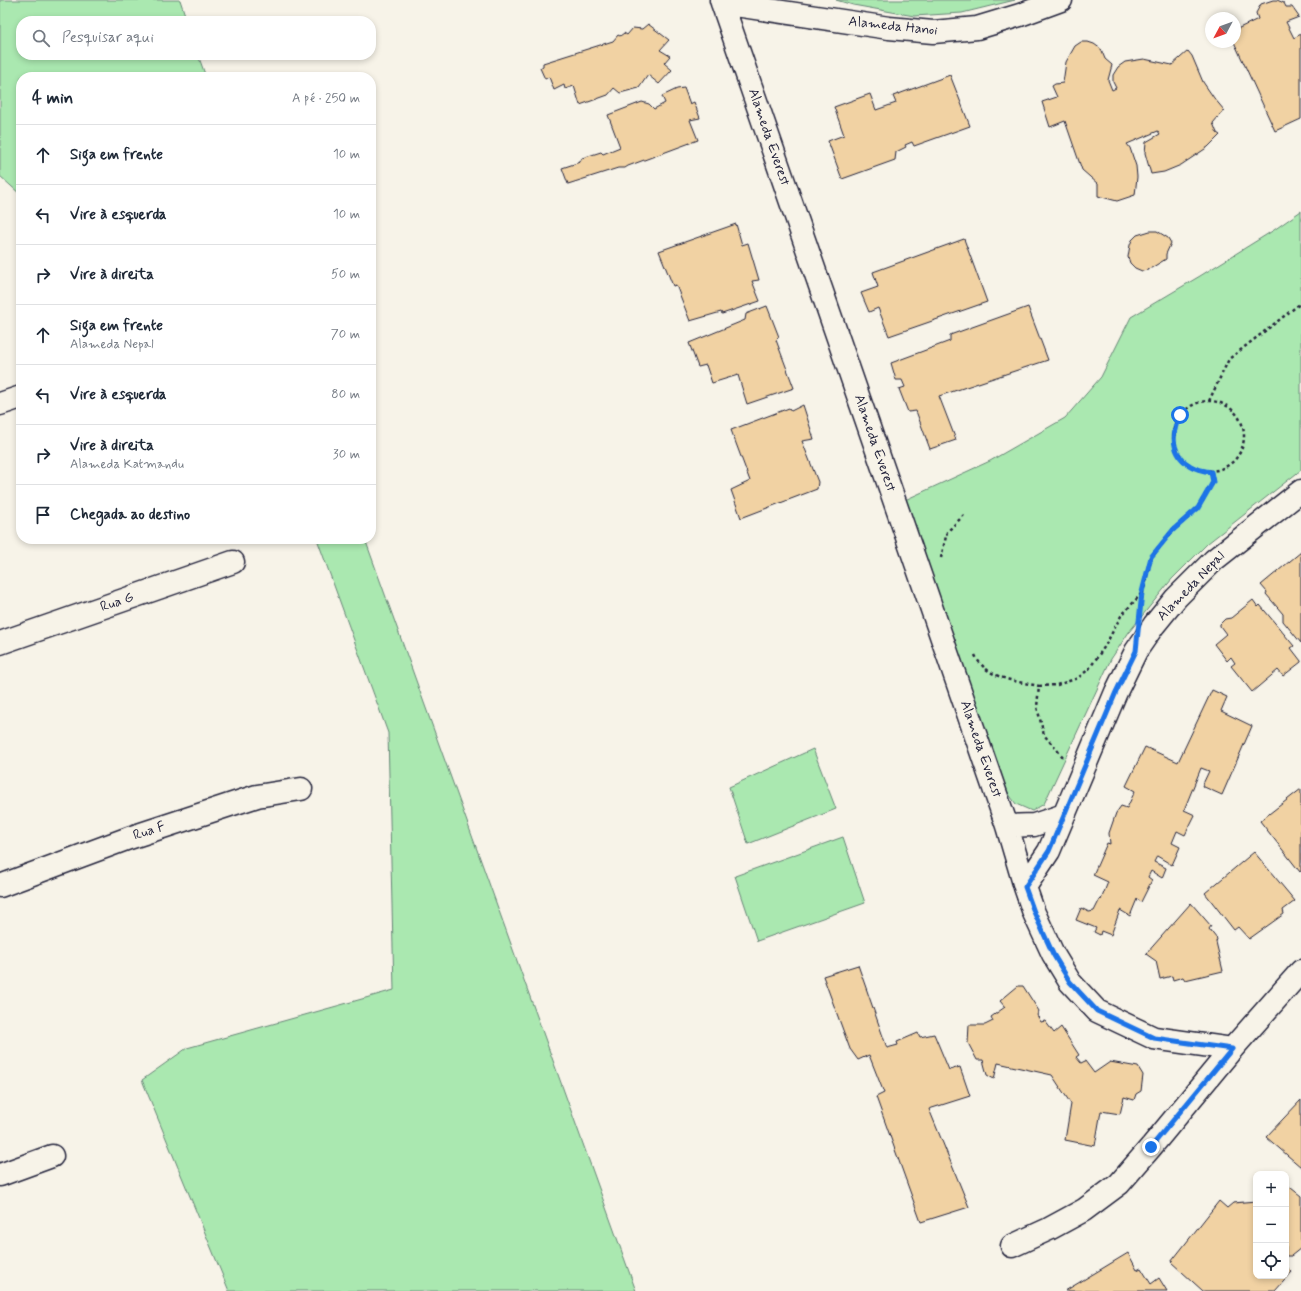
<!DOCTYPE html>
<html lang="pt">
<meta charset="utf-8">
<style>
body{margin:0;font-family:Mynerve,sans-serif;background:#f6f6f7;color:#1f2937}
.controls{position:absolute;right:12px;bottom:12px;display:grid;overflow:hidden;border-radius:8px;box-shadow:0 2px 6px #0003}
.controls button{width:36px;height:36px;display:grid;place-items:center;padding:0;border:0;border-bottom:1px solid #e0e1e3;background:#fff;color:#1f2937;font:20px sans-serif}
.compass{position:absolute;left:1205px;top:12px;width:36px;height:36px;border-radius:50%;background:#fff;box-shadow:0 2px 6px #0003;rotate:229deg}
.stop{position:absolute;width:12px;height:12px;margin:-9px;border:3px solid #1a73e8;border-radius:50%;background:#fff}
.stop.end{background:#1a73e8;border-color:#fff;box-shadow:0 1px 4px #0008}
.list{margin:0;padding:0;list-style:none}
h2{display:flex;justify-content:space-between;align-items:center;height:52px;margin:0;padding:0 16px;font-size:17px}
h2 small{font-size:13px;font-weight:400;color:#747a83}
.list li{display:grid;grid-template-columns:26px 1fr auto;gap:12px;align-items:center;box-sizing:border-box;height:60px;padding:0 16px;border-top:1px solid #e0e1e3}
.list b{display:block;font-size:15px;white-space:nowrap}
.list p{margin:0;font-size:13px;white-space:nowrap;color:#747a83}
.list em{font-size:13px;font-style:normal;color:#747a83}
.icon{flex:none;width:22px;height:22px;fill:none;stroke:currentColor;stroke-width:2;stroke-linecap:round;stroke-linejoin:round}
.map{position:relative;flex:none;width:1301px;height:1291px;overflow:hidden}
.search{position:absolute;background:#fff;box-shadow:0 2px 6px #0003;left:16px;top:16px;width:360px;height:44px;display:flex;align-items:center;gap:10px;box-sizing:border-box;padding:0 14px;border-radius:16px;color:#747a83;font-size:15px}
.panel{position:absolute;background:#fff;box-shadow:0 2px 6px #0003;left:16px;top:72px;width:360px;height:472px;border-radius:16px}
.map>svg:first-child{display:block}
.green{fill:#aae8b0;stroke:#668576}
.building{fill:#f1d2a3;stroke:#22223b}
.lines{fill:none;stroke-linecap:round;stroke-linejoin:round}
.minor-casing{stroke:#22223b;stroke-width:25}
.path{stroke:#22223b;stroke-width:2.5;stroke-dasharray:3 3;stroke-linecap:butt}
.minor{stroke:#f7f3e8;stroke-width:22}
.route{stroke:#1a73e8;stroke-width:5}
.labels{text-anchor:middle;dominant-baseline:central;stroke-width:3;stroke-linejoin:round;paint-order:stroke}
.street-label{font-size:14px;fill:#22223b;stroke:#f7f3e8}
</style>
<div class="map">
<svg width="1301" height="1291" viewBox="0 0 1301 1291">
<rect width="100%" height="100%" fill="#f7f3e8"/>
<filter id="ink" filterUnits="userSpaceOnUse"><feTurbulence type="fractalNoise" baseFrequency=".025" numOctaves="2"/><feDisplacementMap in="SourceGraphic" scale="8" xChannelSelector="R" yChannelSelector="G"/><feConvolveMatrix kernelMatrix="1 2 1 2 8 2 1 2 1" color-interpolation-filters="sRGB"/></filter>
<g filter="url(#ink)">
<path class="green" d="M 0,0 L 180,0 L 187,21 L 21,21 L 21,55 L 198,55 L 206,77 L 21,77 L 21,195 L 0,176 Z
M 836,0 L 1015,0 L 962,13 L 914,16 L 853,5 Z
M 1301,211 L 1301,470 L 1208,543 L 1172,579 L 1129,632 L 1111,659 L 1044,804 L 1032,811 L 1016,804 L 1003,786 L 962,662 L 905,500 L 990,461 L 1065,418 L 1101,377 L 1131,317 L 1200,276 L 1274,230 Z
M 317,539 L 365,539 L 636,1291 L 229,1291 L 142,1080 L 187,1048 L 394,990 L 388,733 Z
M 813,749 L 836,809 L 748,844 L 729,787 Z
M 843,837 L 865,903 L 757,941 L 735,876 Z"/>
<path class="building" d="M 1273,0 L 1277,0 L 1284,3 L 1286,7 L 1292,7 L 1299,17 L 1286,22 L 1294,38 L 1301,34 L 1301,119 L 1275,131 L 1234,42 L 1235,30 L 1258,19 L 1256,13 L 1261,4 Z
M 648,24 L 669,40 L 660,50 L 670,56 L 664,63 L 672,70 L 659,84 L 648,75 L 639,88 L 620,93 L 614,88 L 608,95 L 580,105 L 574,86 L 565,89 L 564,85 L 554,90 L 549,77 L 545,79 L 540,68 L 543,66 L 543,63 L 613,41 L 618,35 L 620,36 L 624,33 L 627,35 L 633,28 L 642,29 Z
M 1081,42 L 1088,42 L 1094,44 L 1101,49 L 1105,59 L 1112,65 L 1108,80 L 1112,90 L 1116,88 L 1113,82 L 1113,75 L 1118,67 L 1125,62 L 1144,59 L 1172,65 L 1188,51 L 1192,56 L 1203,82 L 1214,98 L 1224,110 L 1213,123 L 1217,133 L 1220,135 L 1208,147 L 1181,165 L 1164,172 L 1151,174 L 1145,153 L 1146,142 L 1160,134 L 1158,131 L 1127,144 L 1130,148 L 1136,166 L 1137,177 L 1135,195 L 1117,201 L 1098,196 L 1098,184 L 1082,170 L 1065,121 L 1050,127 L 1042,102 L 1057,97 L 1052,86 L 1055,84 L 1063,83 L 1066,62 L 1071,53 L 1075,46 Z
M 950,75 L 970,126 L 914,146 L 912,142 L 905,145 L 906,147 L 896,152 L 895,160 L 842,179 L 828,141 L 844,135 L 834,107 L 870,94 L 876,110 L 896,103 L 893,96 Z
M 684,88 L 690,104 L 694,102 L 700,118 L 690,120 L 698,140 L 628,166 L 625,168 L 618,168 L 568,184 L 562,168 L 580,162 L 582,158 L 601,152 L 603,154 L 620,147 L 608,115 L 642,102 L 649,104 L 654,109 L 665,103 L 662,96 L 677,89 Z
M 736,224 L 742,245 L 748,243 L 759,280 L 752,281 L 760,301 L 722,314 L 721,312 L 690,321 L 676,285 L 673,286 L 659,251 Z
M 1150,231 L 1157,231 L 1168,238 L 1171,243 L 1166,254 L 1166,259 L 1148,270 L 1142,271 L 1135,268 L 1130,263 L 1128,257 L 1130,245 L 1132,240 L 1137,235 Z
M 964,239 L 987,302 L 889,336 L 878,308 L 869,312 L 861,293 L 878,287 L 873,272 Z
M 767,306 L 779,337 L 776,340 L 794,388 L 747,404 L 738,375 L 712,383 L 706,365 L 698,367 L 689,343 L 745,320 L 746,314 Z
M 1028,307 L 1048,360 L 939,396 L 956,440 L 930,449 L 916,411 L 908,412 L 899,389 L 905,387 L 902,380 L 896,380 L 891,363 L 950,341 L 950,335 Z
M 803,405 L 814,439 L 802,441 L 818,482 L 817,489 L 741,518 L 731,490 L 750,481 L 731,430 L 789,408 L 791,411 Z
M 1301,552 L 1301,643 L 1283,621 L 1283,614 L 1266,594 L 1267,592 L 1261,585 Z
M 1253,600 L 1258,607 L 1260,605 L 1294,646 L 1291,648 L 1301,661 L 1301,662 L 1283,676 L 1278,670 L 1252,692 L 1231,666 L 1235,663 L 1231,657 L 1227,661 L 1214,644 L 1226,634 L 1220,626 L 1220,624 L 1225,619 L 1231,618 Z
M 1212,690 L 1227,697 L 1221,711 L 1252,726 L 1222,795 L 1202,786 L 1209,771 L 1201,768 L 1184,810 L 1195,815 L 1185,835 L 1177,831 L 1172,843 L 1180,847 L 1172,865 L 1157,856 L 1154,862 L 1166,868 L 1162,878 L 1151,871 L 1148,877 L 1152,880 L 1141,902 L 1137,899 L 1130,916 L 1120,910 L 1111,935 L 1101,931 L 1100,935 L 1094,932 L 1096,928 L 1076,920 L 1081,908 L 1089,912 L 1094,911 L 1100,899 L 1101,900 L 1108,882 L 1093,875 L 1107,843 L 1110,844 L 1109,833 L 1116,813 L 1121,806 L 1127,808 L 1135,791 L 1126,786 L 1145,747 L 1178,762 Z
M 1301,789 L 1301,871 L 1300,872 L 1260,821 Z
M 1254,852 L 1295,901 L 1283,910 L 1284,914 L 1249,939 L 1238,927 L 1234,930 L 1205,893 Z
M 1191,903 L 1211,926 L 1209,929 L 1217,939 L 1216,942 L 1223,971 L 1185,980 L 1183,977 L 1173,980 L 1172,976 L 1160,979 L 1156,961 L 1146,954 Z
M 858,965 L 887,1048 L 898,1045 L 897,1042 L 918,1033 L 920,1037 L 934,1034 L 949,1070 L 960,1067 L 970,1096 L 929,1109 L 969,1207 L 921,1222 L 876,1097 L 884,1093 L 869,1055 L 858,1060 L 850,1049 L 823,976 Z
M 1018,986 L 1023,986 L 1039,1011 L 1037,1015 L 1041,1022 L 1045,1021 L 1054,1033 L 1061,1027 L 1079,1055 L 1076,1057 L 1081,1063 L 1085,1061 L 1094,1073 L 1110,1062 L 1138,1067 L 1143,1075 L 1141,1091 L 1136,1094 L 1134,1100 L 1124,1097 L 1120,1114 L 1101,1111 L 1095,1146 L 1065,1140 L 1071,1104 L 1052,1075 L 998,1063 L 994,1079 L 987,1075 L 983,1060 L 977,1060 L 968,1043 L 969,1025 L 985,1025 L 993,1021 L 991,1017 L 1005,1007 L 1000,1001 Z
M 1301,1100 L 1301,1167 L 1266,1137 Z
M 1286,1184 L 1301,1196 L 1301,1248 L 1291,1256 L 1286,1256 Z
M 1219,1201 L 1227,1208 L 1233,1203 L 1256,1201 L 1256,1276 L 1286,1276 L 1286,1266 L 1292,1272 L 1275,1291 L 1203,1291 L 1171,1262 Z
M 1128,1253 L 1137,1270 L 1141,1268 L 1151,1284 L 1159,1278 L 1167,1291 L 1065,1291 Z"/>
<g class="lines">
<g class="minor-casing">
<path id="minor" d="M 721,0 L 1007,826 L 1025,887 L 1034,913 L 1053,954 L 1070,982 L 1097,1011 L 1154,1038 L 1232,1049
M 722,3 L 889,28 L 933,32 L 977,28 L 1020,15 L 1061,0
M 0,404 L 21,397
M 0,643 L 233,562
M 1007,826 L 1034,825 L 1064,815
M 0,886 L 129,838 L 257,796 L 301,789
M 1025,887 L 1049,851 L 1116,692 L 1136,651 L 1154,625 L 1176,598 L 1214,560 L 1301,491
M 0,1175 L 52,1156
M 1012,1246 L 1049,1229 L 1084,1210 L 1119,1184 L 1151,1147 L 1232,1049 L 1301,971"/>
</g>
<path class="path" d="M1174 436a35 35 0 1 1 70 0a35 35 0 1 1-70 0Z
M 1209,401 L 1229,359 L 1301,303
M 941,558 L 947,532 L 964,515
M 1141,600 L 1151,557 L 1173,530 L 1198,508 L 1213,482 L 1211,472
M 975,655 C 986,679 1016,681 1039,686 L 1037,707 L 1044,735 L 1063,757
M 1039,686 L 1057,685 L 1078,678 L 1089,669 L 1105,646 L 1121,616 L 1142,593"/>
<use href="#minor" class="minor"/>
</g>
</g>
<g class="lines" filter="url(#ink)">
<path class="route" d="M 1151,1147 L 1232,1049 L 1154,1038 L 1097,1011 L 1070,982 L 1053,954 L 1034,912 L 1025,887 L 1049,851 L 1116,692 L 1136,651 L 1142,592 L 1151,557 L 1173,530 L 1198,508 L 1213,482 L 1211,472 C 1178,468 1166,445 1180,415"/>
</g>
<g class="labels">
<g class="street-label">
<text transform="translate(893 26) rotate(6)">Alameda Hanoi</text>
<text transform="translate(769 137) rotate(71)">Alameda Everest</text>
<text transform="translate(875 443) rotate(71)">Alameda Everest</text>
<text transform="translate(1191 586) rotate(-46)">Alameda Nepal</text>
<text transform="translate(117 602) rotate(-19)">Rua G</text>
<text transform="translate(981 749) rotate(71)">Alameda Everest</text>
<text transform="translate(149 831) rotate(-18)">Rua F</text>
</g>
</g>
</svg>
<div class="controls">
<button>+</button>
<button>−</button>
<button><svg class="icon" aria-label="locate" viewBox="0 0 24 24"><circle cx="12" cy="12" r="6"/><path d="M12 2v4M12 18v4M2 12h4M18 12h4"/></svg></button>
</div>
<svg class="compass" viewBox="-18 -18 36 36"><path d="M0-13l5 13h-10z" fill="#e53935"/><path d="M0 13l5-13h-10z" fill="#747a83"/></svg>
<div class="stop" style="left:1180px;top:415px"></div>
<div class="stop end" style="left:1151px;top:1147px"></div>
<div class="search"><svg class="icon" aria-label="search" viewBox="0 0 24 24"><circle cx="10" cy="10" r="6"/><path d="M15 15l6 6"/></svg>Pesquisar aqui</div>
<section class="panel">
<h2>4 min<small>A pé · 250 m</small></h2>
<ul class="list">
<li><svg class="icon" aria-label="ahead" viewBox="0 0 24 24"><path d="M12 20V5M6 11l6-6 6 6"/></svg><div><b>Siga em frente</b></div><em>10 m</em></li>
<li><svg class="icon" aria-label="left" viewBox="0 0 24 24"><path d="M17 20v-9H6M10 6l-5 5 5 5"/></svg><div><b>Vire à esquerda</b></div><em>10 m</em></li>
<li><svg class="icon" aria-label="right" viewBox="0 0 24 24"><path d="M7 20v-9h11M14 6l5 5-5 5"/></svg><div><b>Vire à direita</b></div><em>50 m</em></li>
<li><svg class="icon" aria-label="ahead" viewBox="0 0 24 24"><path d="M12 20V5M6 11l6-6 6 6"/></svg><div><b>Siga em frente</b><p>Alameda Nepal</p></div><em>70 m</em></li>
<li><svg class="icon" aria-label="left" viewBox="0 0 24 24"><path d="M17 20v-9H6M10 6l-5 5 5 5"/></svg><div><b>Vire à esquerda</b></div><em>80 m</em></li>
<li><svg class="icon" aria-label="right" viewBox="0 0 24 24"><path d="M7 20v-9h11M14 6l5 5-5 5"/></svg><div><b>Vire à direita</b><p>Alameda Katmandu</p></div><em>30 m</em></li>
<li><svg class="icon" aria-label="arrive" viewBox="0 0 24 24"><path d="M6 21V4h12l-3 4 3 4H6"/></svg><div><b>Chegada ao destino</b></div></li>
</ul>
</section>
</div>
